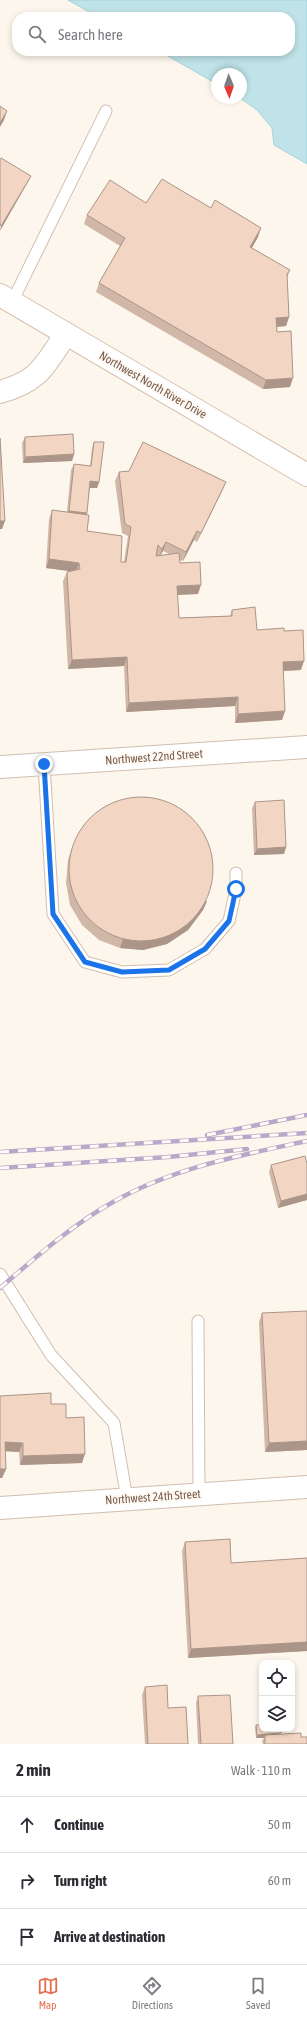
<!DOCTYPE html>
<meta charset="utf-8">
<style>
body{margin:0;font-family:"Asap Condensed",sans-serif;background:#f2f2f3;color:#2b2b33}
.controls{position:absolute;right:12px;bottom:12px;display:grid;overflow:hidden;border-radius:8px;box-shadow:0 2px 6px #0003}
.controls button{width:36px;height:36px;display:grid;place-items:center;padding:0;border:0;border-bottom:1px solid #e1e1e2;background:#fff;color:#2b2b33;font:20px sans-serif}
.compass{position:absolute;left:211px;top:68px;width:36px;height:36px;border-radius:50%;background:#fff;box-shadow:0 2px 6px #0003;rotate:178deg}
.stop{position:absolute;width:12px;height:12px;margin:-9px;border:3px solid #1a73e8;border-radius:50%;background:#fff}
.stop.end{background:#1a73e8;border-color:#fff;box-shadow:0 1px 4px #0008}
.list{margin:0;padding:0;list-style:none}
h2{display:flex;justify-content:space-between;align-items:center;height:52px;margin:0;padding:0 16px;font-size:17px}
h2 small{font-size:13px;font-weight:400;color:#7c7c81}
.list li{display:grid;grid-template-columns:26px 1fr auto;gap:12px;align-items:center;box-sizing:border-box;height:56px;padding:0 16px;border-top:1px solid #e1e1e2}
.list b{display:block;font-size:15px;white-space:nowrap}
.list em{font-size:13px;font-style:normal;color:#7c7c81}
.icon{flex:none;width:22px;height:22px;fill:none;stroke:currentColor;stroke-width:2;stroke-linecap:round;stroke-linejoin:round}
.map{position:relative;flex:none;width:307px;height:1744px;overflow:hidden}
.search{position:absolute;background:#fff;box-shadow:0 2px 6px #0003;left:12px;right:12px;top:12px;height:44px;display:flex;align-items:center;gap:10px;box-sizing:border-box;padding:0 14px;border-radius:16px;color:#7c7c81;font-size:15px}
.sheet{height:220px;background:#fff}
nav{display:flex;justify-content:space-around;align-items:center;box-sizing:border-box;height:56px;border-top:1px solid #e1e1e2;background:#fff;font-size:11px;color:#7c7c81}
nav a{display:grid;justify-items:center;gap:2px}
nav .on{color:#e76f51}
.map>svg:first-child{display:block}
.water{fill:#bfe3e8;stroke:#a5d3da}
.lines{fill:none;stroke-linecap:round;stroke-linejoin:round}
.service-casing{stroke:#d1beb0;stroke-width:13}
.minor-casing{stroke:#d1beb0;stroke-width:24}
.secondary-casing{stroke:#d6c0b0;stroke-width:24}
.service{stroke:#fff;stroke-width:11}
.minor{stroke:#fff;stroke-width:22}
.secondary{stroke:#fff;stroke-width:22}
.rail-casing{stroke:#b9a8c9;stroke-width:4.5}
.rail{stroke:#fffaf3;stroke-width:3;stroke-dasharray:9;stroke-linecap:butt}
.wall{fill:#d1b7a8;fill-rule:evenodd}
.shaded-wall{fill:#aa9588}
.building{fill:#f3d5c3;stroke:#aa9588}
.route{stroke:#1a73e8;stroke-width:5}
.labels{text-anchor:middle;dominant-baseline:central;stroke-width:4;stroke-linejoin:round;paint-order:stroke}
.street-label{font-size:12px;fill:#7a5c4d;stroke:#fffaf3}
</style>
<div class="map">
<svg width="307" height="1744" viewBox="0 0 307 1744">
<rect width="100%" height="100%" fill="#fdf6ec"/>
<path class="water" d="M 68,0 L 307,0 L 307,164 L 274,145 L 272,128 L 257,110 L 240,98 L 241,74 L 217,74 L 217,84 L 159,51 L 290,51 L 290,17 L 98,17 Z"/>
<g class="lines">
<g class="service-casing">
<path id="service" d="M 12,302 L 106,111
M 44,764 L 53,914 L 85,962 L 122,972 L 169,970 L 205,949 L 229,921 L 236,889 L 236,873
M 0,1274 L 51,1355 L 114,1423 L 127,1499
M 198,1321 L 199,1494"/>
</g>
<g class="minor-casing">
<path id="minor" d="M 0,392 C 40,381 44,366 66,334
M 0,767 L 307,747
M 0,1508 L 307,1487"/>
</g>
<g class="secondary-casing">
<path id="secondary" d="M 0,295 L 307,475"/>
</g>
<use href="#service" class="service"/>
<use href="#minor" class="minor"/>
<use href="#secondary" class="secondary"/>
<g class="rail-casing">
<path id="rail" d="M 207,1135 L 307,1115
M 0,1152 L 307,1133
M 0,1168 L 168,1157 L 247,1149
M 0,1288 C 36,1257 72,1225 113,1202 C 172,1168 242,1155 307,1141"/>
</g>
<use href="#rail" class="rail"/>
</g>
<path class="wall" d="M 146,203 L 258,237 L 252,248 L 290,270 L 287,278 L 289,317 L 286,326 L 277,327 L 277,332 L 290,387 L 263,389 L 96,292 L 99,283 L 120,246 L 84,224 L 87,215 Z
M 25,437 L 74,454 L 72,461 L 23,463 L 22,443 Z
M 94,442 L 99,482 L 97,488 L 90,488 L 86,515 L 87,531 L 121,562 L 124,562 L 128,536 L 122,533 L 115,481 L 119,472 L 226,482 L 222,491 L 197,542 L 194,540 L 183,561 L 180,560 L 180,563 L 198,594 L 177,595 L 179,618 L 230,616 L 232,610 L 257,630 L 284,631 L 301,670 L 283,671 L 285,711 L 282,720 L 235,723 L 235,706 L 126,712 L 124,666 L 68,669 L 63,581 L 67,572 L 71,571 L 46,568 L 49,519 L 52,510 L 67,512 L 71,470 L 74,464 L 90,466 L 92,448 ZM 163,551 L 169,554 L 160,555 Z
M 255,802 L 286,847 L 284,854 L 254,855 L 252,808 Z
M 71,851 L 207,901 L 203,910 L 188,930 L 167,944 L 143,950 L 120,948 L 99,940 L 82,925 L 70,905 L 66,883 L 68,860 Z
M 307,1164 L 307,1200 L 278,1208 L 269,1172 L 271,1165 Z
M 262,1313 L 307,1450 L 265,1452 L 259,1322 Z
M 0,1396 L 51,1404 L 66,1418 L 82,1463 L 20,1465 L 19,1452 L 5,1451 L 6,1469 L 2,1478 Z
M 185,1542 L 231,1563 L 307,1558 L 307,1651 L 188,1658 L 182,1551 Z
M 145,1687 L 168,1708 L 188,1744 L 145,1744 L 142,1695 Z
M 198,1696 L 233,1744 L 198,1744 L 196,1703 Z
M 256,1725 L 281,1734 L 301,1737 L 307,1744 L 263,1744 L 262,1741 L 264,1738 L 256,1738 L 255,1728 Z"/>
<path class="shaded-wall" d="M 7,111 L 4,120 L 0,127 L 0,123 Z
M 31,176 L 28,182 L 0,231 L 1,226 Z
M 261,228 L 258,237 L 247,256 L 250,247 Z
M 289,317 L 286,326 L 273,327 L 276,318 Z
M 293,378 L 290,387 L 263,389 L 266,380 Z
M 74,454 L 72,461 L 23,463 L 25,457 Z
M 90,481 L 99,482 L 97,488 L 88,488 Z
M 226,482 L 222,491 L 197,542 L 201,533 Z
M 69,511 L 87,513 L 84,519 L 67,518 Z
M 0,521 L 5,521 L 2,529 L 0,529 Z
M 197,531 L 194,540 L 183,561 L 186,552 Z
M 166,542 L 163,551 L 159,558 L 162,549 Z
M 49,559 L 79,563 L 76,572 L 46,568 Z
M 201,585 L 198,594 L 173,595 L 177,586 Z
M 127,657 L 124,666 L 68,669 L 72,660 Z
M 304,661 L 301,670 L 279,671 L 283,662 Z
M 238,697 L 235,706 L 126,712 L 129,703 Z
M 285,711 L 282,720 L 235,723 L 238,714 Z
M 286,847 L 284,854 L 254,855 L 257,849 Z
M 207,901 L 203,910 L 188,930 L 167,944 L 143,950 L 120,948 L 123,939 Z
M 307,1194 L 307,1200 L 278,1208 L 281,1201 Z
M 307,1441 L 307,1450 L 265,1452 L 269,1443 Z
M 5,1442 L 23,1443 L 19,1452 L 2,1451 Z
M 85,1454 L 82,1463 L 20,1465 L 23,1456 Z
M 0,1469 L 6,1469 L 2,1478 L 0,1478 Z
M 307,1642 L 307,1651 L 188,1658 L 191,1649 Z
M 281,1733 L 265,1735 L 264,1738 L 256,1738 L 257,1735 Z"/>
<path class="building" d="M 0,106 L 7,111 L 0,123 Z
M 1,158 L 31,176 L 1,226 L 0,225 L 0,160 Z
M 162,179 L 211,208 L 215,200 L 261,228 L 250,247 L 290,270 L 287,274 L 289,317 L 276,318 L 277,332 L 291,331 L 293,378 L 266,380 L 99,283 L 125,238 L 87,215 L 110,180 L 146,203 Z
M 73,434 L 74,454 L 25,457 L 25,437 Z
M 0,438 L 5,521 L 0,521 Z
M 94,442 L 104,442 L 99,482 L 90,481 L 87,513 L 69,511 L 74,464 L 91,466 Z
M 143,442 L 226,482 L 201,533 L 197,531 L 186,552 L 166,542 L 162,549 L 158,545 L 156,556 L 179,553 L 180,563 L 200,562 L 201,585 L 177,586 L 179,618 L 232,616 L 232,610 L 255,607 L 257,630 L 284,628 L 284,631 L 303,630 L 304,661 L 283,662 L 285,711 L 238,714 L 238,697 L 129,703 L 127,657 L 72,660 L 67,572 L 80,569 L 79,563 L 49,559 L 52,510 L 89,515 L 87,531 L 122,536 L 121,562 L 126,562 L 131,527 L 125,524 L 119,472 L 129,471 Z
M69 869a72 72 0 1 1 144 0a72 72 0 1 1-144 0Z
M 284,800 L 286,847 L 257,849 L 255,802 Z
M 305,1156 L 307,1164 L 307,1194 L 281,1201 L 271,1165 Z
M 307,1311 L 307,1441 L 269,1443 L 262,1313 Z
M 51,1393 L 51,1404 L 66,1404 L 66,1418 L 84,1417 L 85,1454 L 23,1456 L 23,1443 L 5,1442 L 6,1469 L 0,1469 L 0,1396 Z
M 230,1539 L 231,1563 L 307,1558 L 307,1642 L 191,1649 L 185,1542 Z
M 167,1685 L 168,1708 L 186,1707 L 188,1744 L 148,1744 L 145,1687 Z
M 230,1695 L 233,1744 L 201,1744 L 198,1696 Z
M 256,1725 L 262,1725 L 262,1729 L 281,1729 L 281,1733 L 257,1735 Z
M 301,1733 L 301,1737 L 307,1737 L 307,1744 L 265,1744 L 265,1735 Z"/>
<g class="lines">
<path class="route" d="M 44,764 L 53,914 L 85,962 L 122,972 L 169,970 L 205,949 L 229,921 L 236,889"/>
</g>
<g class="labels">
<g class="street-label">
<text transform="translate(153 385) rotate(30)">Northwest North River Drive</text>
<text transform="translate(154 757) rotate(-4)">Northwest 22nd Street</text>
<text transform="translate(153 1497) rotate(-4)">Northwest 24th Street</text>
</g>
</g>
</svg>
<div class="controls">
<button><svg class="icon" aria-label="locate" viewBox="0 0 24 24"><circle cx="12" cy="12" r="6"/><path d="M12 2v4M12 18v4M2 12h4M18 12h4"/></svg></button>
<button><svg class="icon" aria-label="layers" viewBox="0 0 24 24"><path d="M12 4l9 5-9 5-9-5zM3 14l9 5 9-5"/></svg></button>
</div>
<svg class="compass" viewBox="-18 -18 36 36"><path d="M0-13l5 13h-10z" fill="#e53935"/><path d="M0 13l5-13h-10z" fill="#7c7c81"/></svg>
<div class="stop" style="left:236px;top:889px"></div>
<div class="stop end" style="left:44px;top:764px"></div>
<div class="search"><svg class="icon" aria-label="search" viewBox="0 0 24 24"><circle cx="10" cy="10" r="6"/><path d="M15 15l6 6"/></svg>Search here</div>
</div>
<section class="sheet">
<h2>2 min<small>Walk · 110 m</small></h2>
<ul class="list">
<li><svg class="icon" aria-label="ahead" viewBox="0 0 24 24"><path d="M12 20V5M6 11l6-6 6 6"/></svg><div><b>Continue</b></div><em>50 m</em></li>
<li><svg class="icon" aria-label="right" viewBox="0 0 24 24"><path d="M7 20v-9h11M14 6l5 5-5 5"/></svg><div><b>Turn right</b></div><em>60 m</em></li>
<li><svg class="icon" aria-label="arrive" viewBox="0 0 24 24"><path d="M6 21V4h12l-3 4 3 4H6"/></svg><div><b>Arrive at destination</b></div></li>
</ul>
</section>
<nav>
<a class="on"><svg class="icon" aria-label="map" viewBox="0 0 24 24"><path d="M3 6l6-2 6 2 6-2v14l-6 2-6-2-6 2zM9 4v14M15 6v14"/></svg>Map</a>
<a><svg class="icon" aria-label="directions" viewBox="0 0 24 24"><path d="M12 3l9 9-9 9-9-9zM9 14v-3h6M13 9l2 2-2 2"/></svg>Directions</a>
<a><svg class="icon" aria-label="saved" viewBox="0 0 24 24"><path d="M7 4h10v16l-5-4-5 4z"/></svg>Saved</a>
</nav>
